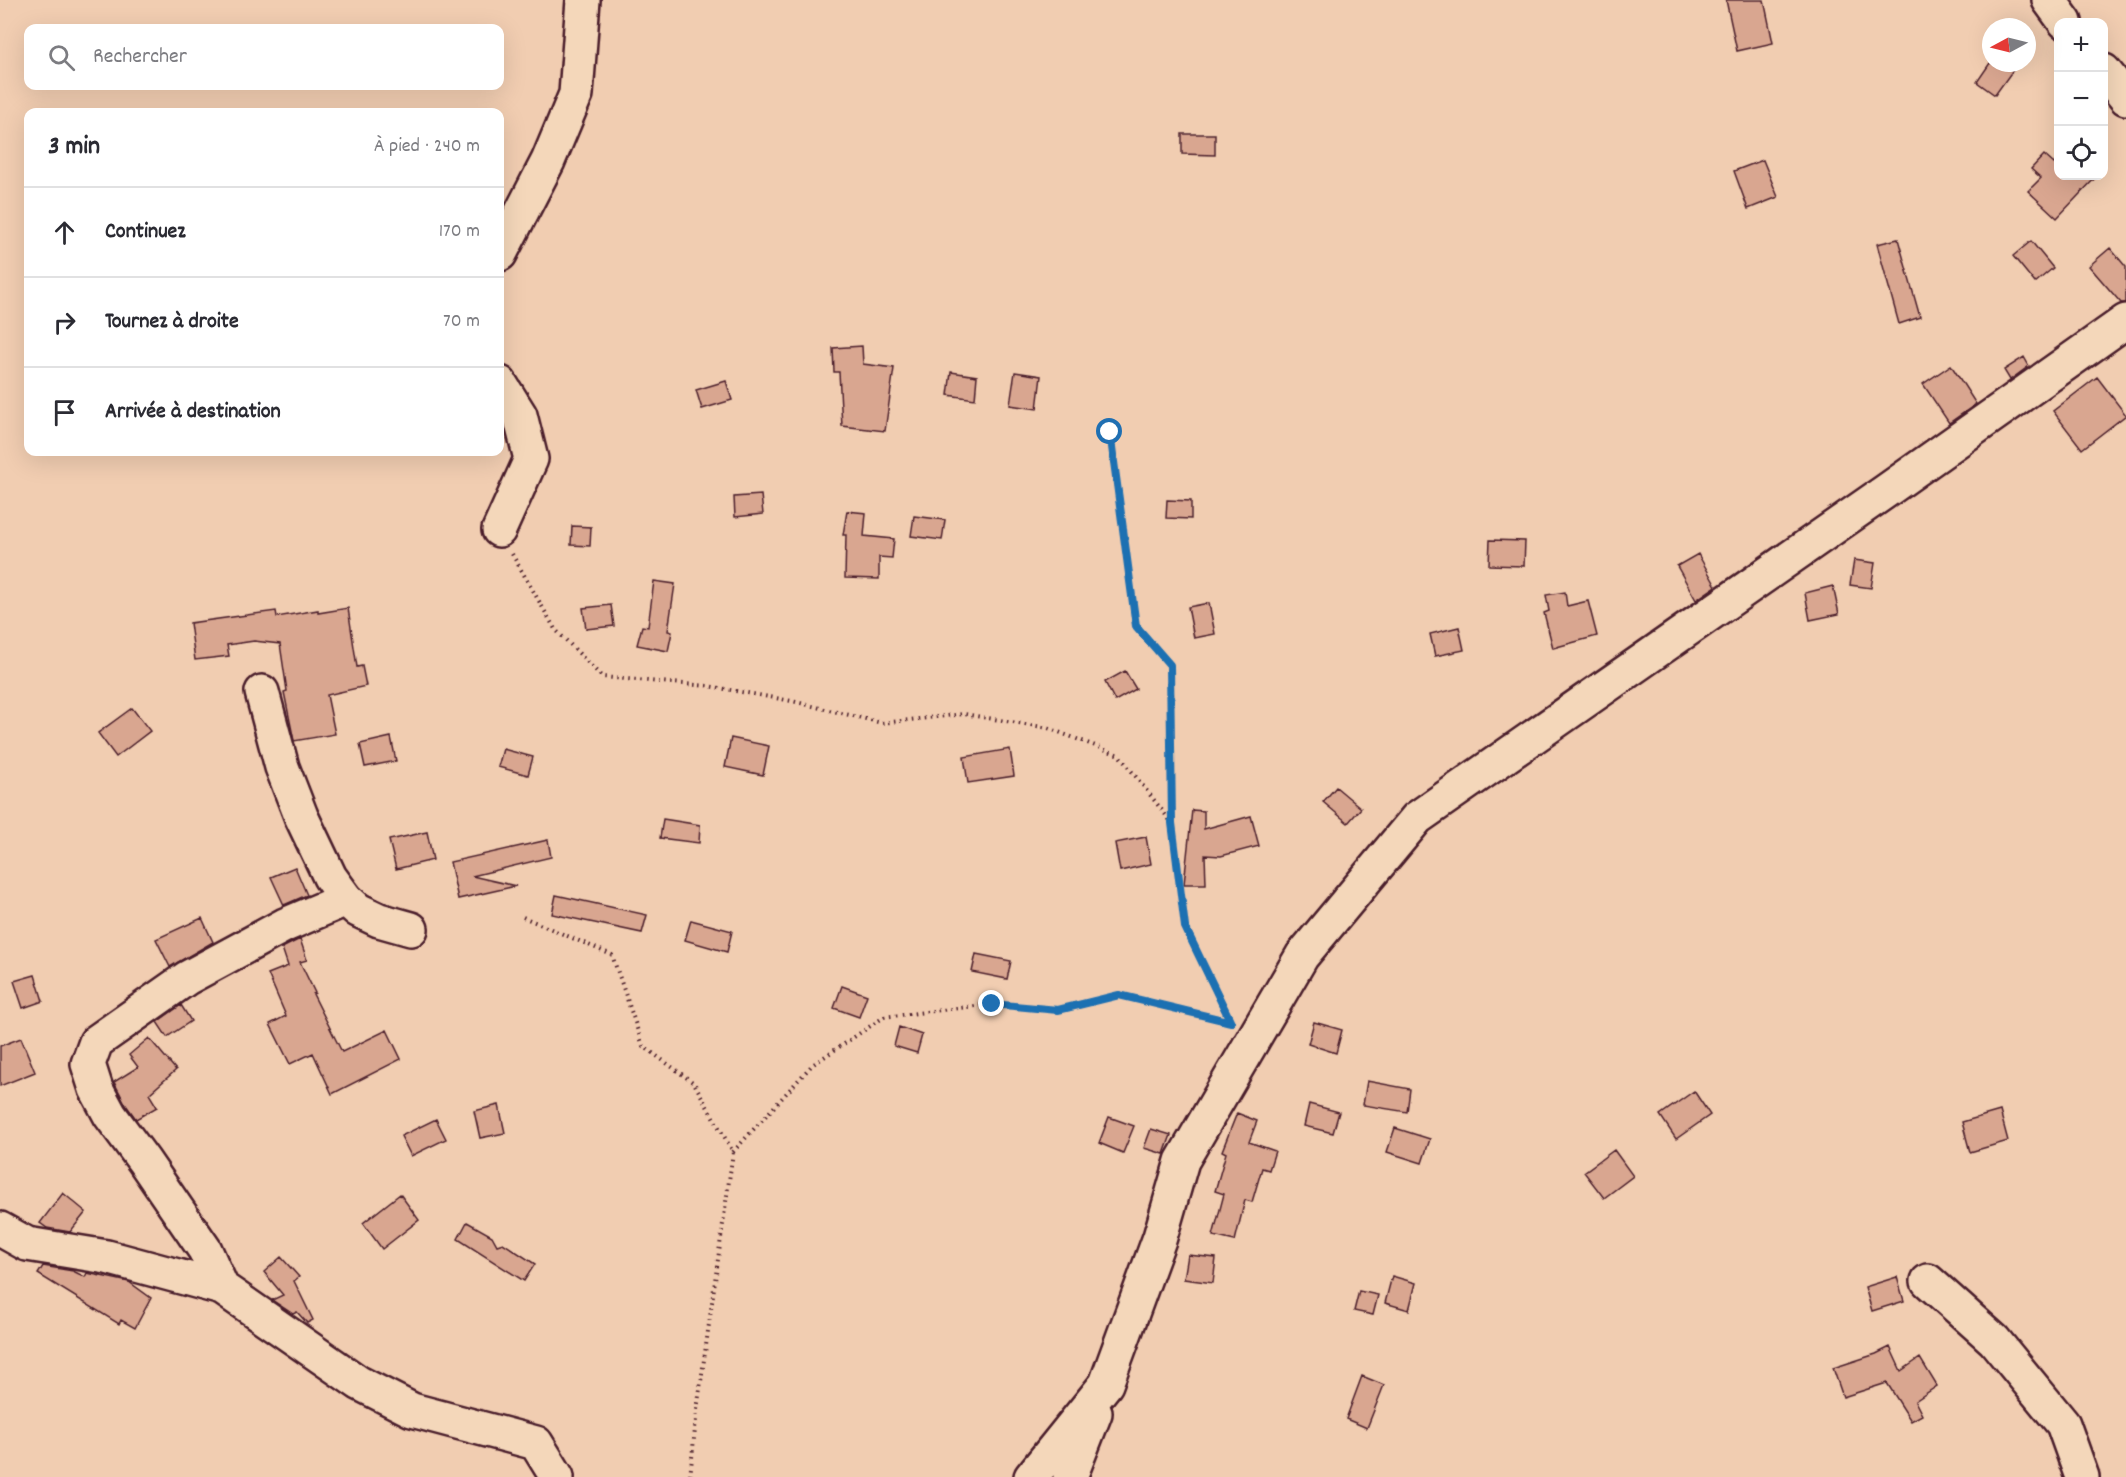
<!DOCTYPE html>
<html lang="fr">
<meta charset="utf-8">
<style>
body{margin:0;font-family:Dekko,sans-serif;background:#f7f7f7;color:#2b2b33}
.controls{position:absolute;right:18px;top:18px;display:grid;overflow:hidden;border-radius:12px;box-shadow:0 6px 24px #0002}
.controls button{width:54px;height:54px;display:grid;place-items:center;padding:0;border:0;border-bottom:2px solid #e1e1e2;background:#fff;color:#2b2b33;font:30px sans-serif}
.compass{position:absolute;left:1982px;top:18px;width:54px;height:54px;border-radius:50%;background:#fff;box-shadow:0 6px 24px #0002;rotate:263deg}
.stop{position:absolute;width:18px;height:18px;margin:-14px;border:4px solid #1f6fb2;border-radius:50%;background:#fff}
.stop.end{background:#1f6fb2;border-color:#fff;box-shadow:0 2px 6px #0008}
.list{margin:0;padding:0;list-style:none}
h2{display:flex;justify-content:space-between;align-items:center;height:78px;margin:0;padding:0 24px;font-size:26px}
h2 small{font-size:20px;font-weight:400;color:#7c7c81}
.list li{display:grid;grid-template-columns:39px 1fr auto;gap:18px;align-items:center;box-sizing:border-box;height:90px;padding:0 24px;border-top:2px solid #e1e1e2}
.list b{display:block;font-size:22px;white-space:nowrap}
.list em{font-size:20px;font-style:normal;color:#7c7c81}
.icon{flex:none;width:33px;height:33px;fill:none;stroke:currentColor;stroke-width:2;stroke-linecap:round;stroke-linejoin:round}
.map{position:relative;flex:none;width:2126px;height:1477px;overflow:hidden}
.search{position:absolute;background:#fff;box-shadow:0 6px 24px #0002;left:24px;top:24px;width:480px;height:66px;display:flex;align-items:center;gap:15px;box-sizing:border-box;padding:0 21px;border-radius:12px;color:#7c7c81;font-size:22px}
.panel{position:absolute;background:#fff;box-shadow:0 6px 24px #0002;left:24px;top:108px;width:480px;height:348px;border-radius:12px}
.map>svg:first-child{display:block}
.building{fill:#d9a690;stroke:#4a1f2b;stroke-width:1.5}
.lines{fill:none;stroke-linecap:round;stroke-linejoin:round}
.minor-casing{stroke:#4a1f2b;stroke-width:38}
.path{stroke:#4a1f2b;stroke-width:4;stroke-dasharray:1.5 4.5;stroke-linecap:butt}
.minor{stroke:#f4d7ba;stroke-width:33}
.route{stroke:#1f6fb2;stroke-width:8}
</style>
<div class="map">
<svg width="2126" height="1477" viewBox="0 0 2126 1477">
<rect width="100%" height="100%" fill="#f1cdb1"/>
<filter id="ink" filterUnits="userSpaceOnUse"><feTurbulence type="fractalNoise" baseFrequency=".0167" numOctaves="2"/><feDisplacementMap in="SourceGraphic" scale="12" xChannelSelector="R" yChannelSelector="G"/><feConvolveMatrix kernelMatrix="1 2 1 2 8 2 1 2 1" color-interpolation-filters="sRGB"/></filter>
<g filter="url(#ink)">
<path class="building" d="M 1726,0 L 1764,0 L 1773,43 L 1737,51 Z
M 1990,63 L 2018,63 L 1995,95 L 1977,82 Z
M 1182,134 L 1215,134 L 1215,155 L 1182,154 Z
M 2044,155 L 2054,164 L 2058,159 L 2058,176 L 2097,176 L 2057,218 L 2028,191 L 2041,178 L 2031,169 Z
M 1763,160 L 1778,197 L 1748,209 L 1734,171 Z
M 1898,239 L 1920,317 L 1899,324 L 1877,244 Z
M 2031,241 L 2053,268 L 2035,283 L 2013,256 Z
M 2110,248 L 2126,267 L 2126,303 L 2121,303 L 2089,266 Z
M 862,346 L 863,364 L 894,368 L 885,431 L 842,426 L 839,372 L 834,372 L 833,348 Z
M 2024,357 L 2029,366 L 2010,380 L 2004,370 Z
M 1951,365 L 1976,404 L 1949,423 L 1923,384 Z
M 951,372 L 977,376 L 975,399 L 948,395 Z
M 1015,372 L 1041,376 L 1037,409 L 1010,405 Z
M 2097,377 L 2126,415 L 2082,449 L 2053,411 Z
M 726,381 L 732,400 L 702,409 L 696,390 Z
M 761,495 L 763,514 L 735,517 L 734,497 Z
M 1167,500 L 1191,501 L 1191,519 L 1166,518 Z
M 847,511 L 866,513 L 864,536 L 894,539 L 892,558 L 879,557 L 879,579 L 845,578 L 846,535 L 843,535 Z
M 914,516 L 945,520 L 942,540 L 911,536 Z
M 572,526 L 591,527 L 590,546 L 571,545 Z
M 1490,540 L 1525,541 L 1524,566 L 1489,565 Z
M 1698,554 L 1716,586 L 1696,600 L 1677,566 Z
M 1854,560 L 1875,563 L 1871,588 L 1850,585 Z
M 654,581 L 675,584 L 668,631 L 672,632 L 668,651 L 637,645 L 642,626 L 648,627 Z
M 1833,586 L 1839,614 L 1810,620 L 1805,593 Z
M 1565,592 L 1567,606 L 1588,601 L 1597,636 L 1553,648 L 1544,613 L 1549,611 L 1546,595 Z
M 1209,603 L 1215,634 L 1194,638 L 1188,607 Z
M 611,605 L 614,626 L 586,629 L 583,608 Z
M 348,608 L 357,667 L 362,666 L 366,686 L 327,695 L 335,734 L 294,741 L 284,692 L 287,691 L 280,644 L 254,641 L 227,645 L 229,656 L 195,660 L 190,623 L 276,611 L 277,617 L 318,610 L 318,613 Z
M 1459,627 L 1464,650 L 1435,656 L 1430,634 Z
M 1125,671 L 1136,689 L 1115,701 L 1105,682 Z
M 132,708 L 150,731 L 116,757 L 98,733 Z
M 391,737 L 396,761 L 365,767 L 360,744 Z
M 731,738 L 769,746 L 763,775 L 725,767 Z
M 503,749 L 533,757 L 528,775 L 498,767 Z
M 1010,749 L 1014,776 L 968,783 L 964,757 Z
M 1336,787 L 1361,808 L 1348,823 L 1323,802 Z
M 1192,810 L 1204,811 L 1204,829 L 1251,816 L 1259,846 L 1221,856 L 1205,855 L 1206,884 L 1184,884 Z
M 663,819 L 700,825 L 699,843 L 660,838 Z
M 427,832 L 433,860 L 396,869 L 389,840 Z
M 1146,837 L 1151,864 L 1120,871 L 1115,843 Z
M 548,840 L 551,857 L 472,876 L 516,886 L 458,899 L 450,862 Z
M 295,867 L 307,895 L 284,905 L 271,877 Z
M 556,895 L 647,915 L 642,933 L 552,914 Z
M 202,918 L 213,942 L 170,967 L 156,939 Z
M 691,920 L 732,931 L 727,952 L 685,940 Z
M 300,939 L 307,960 L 300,962 L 315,993 L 313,994 L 342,1052 L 387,1030 L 401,1059 L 332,1094 L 313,1053 L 290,1064 L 270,1024 L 286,1016 L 268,974 L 288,966 L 282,948 Z
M 976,954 L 1011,961 L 1007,979 L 972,972 Z
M 35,975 L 43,1001 L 23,1008 L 14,981 Z
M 842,986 L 867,995 L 859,1017 L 834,1008 Z
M 181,1005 L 191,1021 L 167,1037 L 157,1022 Z
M 1314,1022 L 1342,1030 L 1336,1053 L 1308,1044 Z
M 899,1027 L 922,1035 L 917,1053 L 894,1046 Z
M 21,1038 L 35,1072 L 0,1086 L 0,1046 Z
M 149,1038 L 176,1070 L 149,1094 L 157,1107 L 136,1119 L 126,1105 L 114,1082 L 138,1067 L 129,1055 Z
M 1367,1081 L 1410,1089 L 1407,1112 L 1363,1105 Z
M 1694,1091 L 1710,1115 L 1676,1139 L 1660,1115 Z
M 1309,1104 L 1339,1112 L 1333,1133 L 1304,1126 Z
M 499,1105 L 505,1133 L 480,1138 L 474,1111 Z
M 2000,1111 L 2008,1141 L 1970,1152 L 1962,1122 Z
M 1237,1113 L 1257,1121 L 1249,1142 L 1275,1151 L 1269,1170 L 1262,1168 L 1252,1202 L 1245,1200 L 1235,1241 L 1213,1236 L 1224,1194 L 1215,1191 L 1226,1153 L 1222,1151 Z
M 1109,1117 L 1134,1126 L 1123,1153 L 1099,1143 Z
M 436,1119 L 446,1139 L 411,1156 L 401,1136 Z
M 1395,1128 L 1430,1139 L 1422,1163 L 1387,1152 Z
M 1151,1129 L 1171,1135 L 1164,1154 L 1144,1148 Z
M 1614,1150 L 1633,1176 L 1604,1198 L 1584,1172 Z
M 63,1193 L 86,1212 L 70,1232 L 47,1228 L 40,1223 Z
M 400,1194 L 419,1220 L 382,1249 L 363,1223 Z
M 467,1222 L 492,1236 L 497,1245 L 503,1243 L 535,1264 L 524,1281 L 458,1239 Z
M 1188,1255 L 1216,1258 L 1213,1283 L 1184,1279 Z
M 281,1257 L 299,1277 L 294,1281 L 313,1320 L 307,1323 L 297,1312 L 293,1314 L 272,1300 L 283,1295 L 264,1272 Z
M 43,1266 L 73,1271 L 85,1277 L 87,1273 L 129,1282 L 151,1298 L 135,1328 L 121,1320 L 119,1324 L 38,1274 Z
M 1392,1276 L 1416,1283 L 1409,1310 L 1385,1303 Z
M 1897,1277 L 1904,1301 L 1872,1311 L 1865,1287 Z
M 1359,1291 L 1378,1295 L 1373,1315 L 1354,1311 Z
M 1890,1347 L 1901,1371 L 1920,1358 L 1937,1386 L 1915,1401 L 1922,1415 L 1911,1421 L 1887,1383 L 1843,1397 L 1833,1368 L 1876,1354 Z
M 1362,1376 L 1384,1385 L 1367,1428 L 1346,1419 Z"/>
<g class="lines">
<g class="minor-casing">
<path id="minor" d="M 2049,0 L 2065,22
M 2104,71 L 2126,98
M 500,254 L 548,161 L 576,94 L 583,0
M 499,530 L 531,459 L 520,415 L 500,383
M 262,692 L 282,767 L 301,816 L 330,877 L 346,899 L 358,910 L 379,920 L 411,929
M 0,1229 L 27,1244 L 107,1257 L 222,1288 L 359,1383 L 412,1410 L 536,1443 L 557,1477
M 1928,1281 L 1994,1340 L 2063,1424 L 2082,1477
M 222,1288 L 205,1250 L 144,1161 L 110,1115 L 96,1089 L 88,1064 L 96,1042 L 187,978 L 285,925 L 346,899
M 1031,1477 L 1106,1384 L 1160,1237 L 1182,1161 L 1302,956 L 1417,818 L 1886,491 L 2126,321
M 1070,1477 L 1095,1413"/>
</g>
<path class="path" d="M 1110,432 L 1136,626 L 1170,665 L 1172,823 L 1185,927 L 1230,1021
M 512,554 L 555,629 L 602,677 L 708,686 L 792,701 L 882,723 L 964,714 L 1048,728 L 1119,755 L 1172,823
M 523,917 L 612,955 L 643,1046 L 694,1083 L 733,1152 L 697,1410 L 690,1477
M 733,1152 L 812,1065 L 884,1017 L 992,1004 L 1058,1010 L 1119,995 L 1230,1022"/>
<use href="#minor" class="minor"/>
</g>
</g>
<g class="lines" filter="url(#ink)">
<path class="route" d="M 992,1004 L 1058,1010 L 1119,995 L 1231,1022 L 1185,927 L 1172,823 L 1170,665 L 1136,626 L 1110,432"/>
</g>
</svg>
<div class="controls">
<button>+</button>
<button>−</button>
<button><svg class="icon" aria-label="locate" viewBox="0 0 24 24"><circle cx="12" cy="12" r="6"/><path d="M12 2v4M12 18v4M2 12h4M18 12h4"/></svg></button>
</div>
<svg class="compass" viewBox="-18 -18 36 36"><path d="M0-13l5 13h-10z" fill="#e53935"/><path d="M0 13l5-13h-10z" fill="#7c7c81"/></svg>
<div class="stop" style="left:1110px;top:432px"></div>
<div class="stop end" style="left:992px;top:1004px"></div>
<div class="search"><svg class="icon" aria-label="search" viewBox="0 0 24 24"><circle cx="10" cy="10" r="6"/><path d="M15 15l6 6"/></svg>Rechercher</div>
<section class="panel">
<h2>3 min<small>À pied · 240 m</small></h2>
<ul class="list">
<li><svg class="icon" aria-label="ahead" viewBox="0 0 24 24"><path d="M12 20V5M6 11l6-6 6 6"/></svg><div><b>Continuez</b></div><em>170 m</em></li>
<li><svg class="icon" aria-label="right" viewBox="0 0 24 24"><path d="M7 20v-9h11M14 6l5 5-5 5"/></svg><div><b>Tournez à droite</b></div><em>70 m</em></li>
<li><svg class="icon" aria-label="arrive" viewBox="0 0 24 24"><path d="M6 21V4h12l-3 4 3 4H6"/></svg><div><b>Arrivée à destination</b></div></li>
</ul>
</section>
</div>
